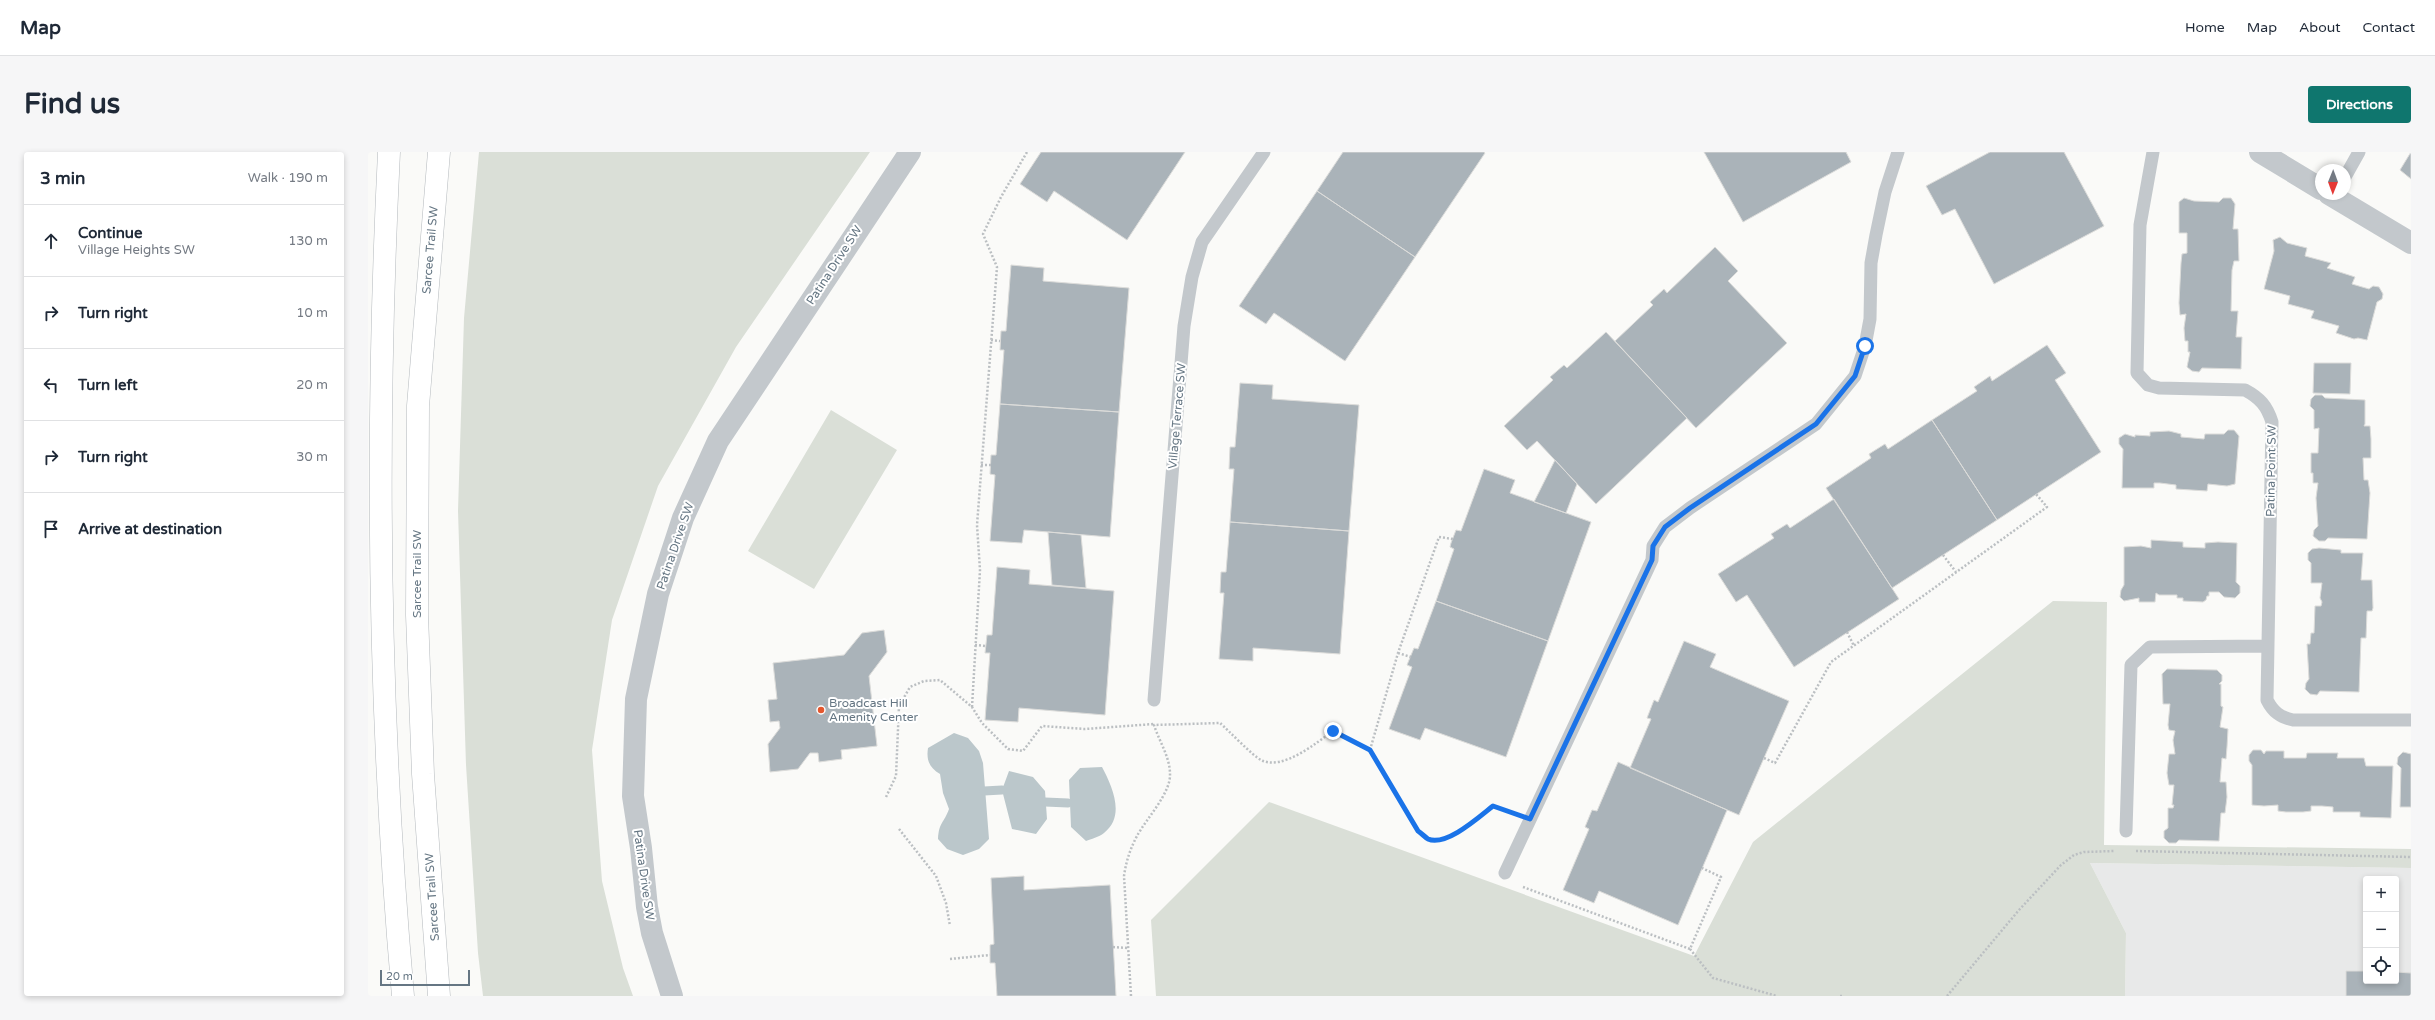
<!DOCTYPE html>
<meta charset="utf-8">
<style>
body{margin:0;font-family:"Varela Round",sans-serif;background:#f6f6f7;color:#1f2937}
.controls{position:absolute;right:12px;bottom:12px;display:grid;overflow:hidden;border-radius:4px;box-shadow:0 2px 6px #0003}
.controls button{width:36px;height:36px;display:grid;place-items:center;padding:0;border:0;border-bottom:1px solid #e0e1e3;background:#fff;color:#1f2937;font:20px sans-serif}
.compass{position:absolute;left:1947px;top:12px;width:36px;height:36px;border-radius:50%;background:#fff;box-shadow:0 2px 6px #0003;rotate:181deg}
.scale{position:absolute;left:12px;bottom:10px;width:90px;box-sizing:border-box;padding-left:4px;border:2px solid #657683;border-top:0;font-size:11px;line-height:14px;white-space:nowrap;color:#657683;-webkit-text-stroke:3px #fff;paint-order:stroke}
.stop{position:absolute;width:12px;height:12px;margin:-9px;border:3px solid #1a73e8;border-radius:50%;background:#fff}
.stop.end{background:#1a73e8;border-color:#fff;box-shadow:0 1px 4px #0008}
.list{margin:0;padding:0;list-style:none}
h2{display:flex;justify-content:space-between;align-items:center;height:52px;margin:0;padding:0 16px;font-size:17px}
h2 small{font-size:13px;font-weight:400;color:#747a83}
.list li{display:grid;grid-template-columns:26px 1fr auto;gap:12px;align-items:center;box-sizing:border-box;height:72px;padding:0 16px;border-top:1px solid #e0e1e3}
.list b{display:block;font-size:15px;white-space:nowrap}
.list p{margin:0;font-size:13px;white-space:nowrap;color:#747a83}
.list em{font-size:13px;font-style:normal;color:#747a83}
.icon{flex:none;width:22px;height:22px;fill:none;stroke:currentColor;stroke-width:2;stroke-linecap:round;stroke-linejoin:round}
.map{position:relative;flex:none;width:2043px;height:844px;overflow:hidden;border-radius:4px}
header{display:flex;align-items:center;gap:24px;box-sizing:border-box;height:56px;padding:0 20px;background:#fff;border-bottom:1px solid #e0e1e3}
header strong{font-size:19px}
nav{display:flex;gap:22px;margin-inline-start:auto;font-size:14px}
.intro{display:flex;align-items:center;justify-content:space-between;box-sizing:border-box;height:96px;padding:0 24px}
h1{margin:0;font-size:28px}
.button{padding:10px 18px;border-radius:4px;background:#0f766e;color:#fff;font-size:14px;font-weight:700}
main{display:flex;gap:24px;padding:0 24px}
aside{flex:1;background:#fff;border-radius:4px;box-shadow:0 2px 6px #0003}
.map>svg:first-child{display:block}
.built{fill:#e8e9e9;fill-rule:evenodd}
.green{fill:#dadfd7}
.water{fill:#bbc7cb}
.lines{fill:none;stroke-linecap:round;stroke-linejoin:round}
.stream{stroke:#bbc7cb;stroke-width:9}
.building{fill:#aab3b9;stroke:#dcdcda}
.trunk-casing{stroke:#b4b9bd;stroke-width:23}
.path{stroke:#bbbfc2;stroke-width:2.5;stroke-dasharray:2 2;stroke-linecap:butt}
.service{stroke:#c3c8cc;stroke-width:13}
.minor{stroke:#c3c8cc;stroke-width:22}
.trunk{stroke:#fff;stroke-width:22}
.route{stroke:#1a73e8;stroke-width:5}
.poi-dot{fill:#e4572e;stroke:#fff;stroke-width:1.5}
.labels{text-anchor:middle;dominant-baseline:central;stroke-width:4;stroke-linejoin:round;paint-order:stroke}
.street-label{font-size:12px;fill:#657683;stroke:#fff}
.poi-label{font-size:12px;fill:#657683;stroke:#fff;text-anchor:start}
</style>
<header>
<strong>Map</strong>
<nav><a>Home</a><a>Map</a><a>About</a><a>Contact</a></nav>
</header>
<div class="intro"><h1>Find us</h1><a class="button">Directions</a></div>
<main>
<aside>
<h2>3 min<small>Walk · 190 m</small></h2>
<ul class="list">
<li><svg class="icon" aria-label="ahead" viewBox="0 0 24 24"><path d="M12 20V5M6 11l6-6 6 6"/></svg><div><b>Continue</b><p>Village Heights SW</p></div><em>130 m</em></li>
<li><svg class="icon" aria-label="right" viewBox="0 0 24 24"><path d="M7 20v-9h11M14 6l5 5-5 5"/></svg><div><b>Turn right</b></div><em>10 m</em></li>
<li><svg class="icon" aria-label="left" viewBox="0 0 24 24"><path d="M17 20v-9H6M10 6l-5 5 5 5"/></svg><div><b>Turn left</b></div><em>20 m</em></li>
<li><svg class="icon" aria-label="right" viewBox="0 0 24 24"><path d="M7 20v-9h11M14 6l5 5-5 5"/></svg><div><b>Turn right</b></div><em>30 m</em></li>
<li><svg class="icon" aria-label="arrive" viewBox="0 0 24 24"><path d="M6 21V4h12l-3 4 3 4H6"/></svg><div><b>Arrive at destination</b></div></li>
</ul>
</aside>
<div class="map">
<svg width="2043" height="844" viewBox="0 0 2043 844">
<rect width="100%" height="100%" fill="#fafaf8"/>
<path class="built" d="M 1722,711 L 2043,716 L 2043,844 L 1757,844 L 1758,781 ZM 1998,727 L 2028,727 L 2028,829 L 1998,829 Z"/>
<path class="green" d="M 111,0 L 502,0 L 368,195 L 290,334 L 244,468 L 224,598 L 234,729 L 255,816 L 265,844 L 115,844 L 110,801 L 98,613 L 90,359 L 96,166 Z
M 463,258 L 529,298 L 446,437 L 380,399 Z
M 1685,449 L 1739,450 L 1736,693 L 2043,697 L 2043,716 L 1722,711 L 1758,781 L 1757,844 L 788,844 L 783,768 L 901,650 L 1326,804 L 1385,690 Z"/>
<path class="water" d="M 586,581 L 600,586 L 611,599 L 615,611 L 621,687 L 611,697 L 595,703 L 579,697 L 570,687 C 571,670 576,671 581,657 L 575,641 L 572,622 C 562,616 558,609 560,596 Z
M 734,615 C 744,634 758,664 736,681 C 731,685 723,687 718,689 L 703,675 L 701,628 L 712,616 Z
M 641,619 L 665,625 L 677,639 L 679,667 L 668,682 L 644,677 L 634,638 Z"/>
<g class="lines">
<path class="stream" d="M 616,639 L 634,638
M 677,650 L 700,651"/>
</g>
<path class="building" d="M 673,0 L 817,0 L 759,88 L 686,39 L 679,50 L 652,32 Z
M 975,0 L 1116,0 L 1117,1 L 1047,105 L 949,39 Z
M 1336,0 L 1478,0 L 1483,10 L 1375,70 Z
M 1622,0 L 1696,0 L 1736,74 L 1626,132 L 1587,57 L 1574,63 L 1558,34 Z
M 2043,0 L 2043,27 L 2032,18 Z
M 949,39 L 1047,105 L 977,209 L 906,161 L 898,172 L 871,154 Z
M 1816,46 L 1826,49 L 1851,50 L 1855,46 L 1863,46 L 1867,52 L 1865,77 L 1870,77 L 1871,109 L 1866,109 L 1864,118 L 1863,159 L 1870,159 L 1868,185 L 1874,185 L 1873,217 L 1834,216 L 1831,220 L 1824,219 L 1819,215 L 1822,200 L 1820,200 L 1820,189 L 1817,189 L 1816,176 L 1818,162 L 1812,163 L 1811,151 L 1813,111 L 1814,102 L 1819,101 L 1819,81 L 1811,81 L 1811,50 Z
M 1912,85 L 1919,91 L 1939,96 L 1937,104 L 1963,111 L 1959,116 L 1987,125 L 1984,132 L 2001,137 L 2005,134 L 2011,135 L 2015,142 L 2014,147 L 2009,150 L 1999,188 L 1990,186 L 1986,187 L 1968,181 L 1971,174 L 1943,166 L 1946,159 L 1920,152 L 1922,144 L 1896,137 L 1906,99 L 1905,88 Z
M 1347,95 L 1370,119 L 1360,129 L 1419,191 L 1328,276 L 1247,189 L 1285,153 L 1282,150 L 1296,137 L 1299,141 Z
M 643,113 L 676,116 L 675,129 L 761,136 L 751,260 L 632,252 L 636,198 L 632,198 L 633,179 L 638,179 Z
M 1238,180 L 1319,266 L 1228,352 L 1169,289 L 1159,298 L 1136,274 L 1185,228 L 1182,225 L 1196,213 L 1199,216 Z
M 1679,193 L 1698,221 L 1687,228 L 1733,300 L 1629,368 L 1564,268 L 1609,239 L 1606,235 L 1622,224 L 1624,229 Z
M 1946,211 L 1983,211 L 1982,242 L 1945,241 Z
M 872,231 L 905,233 L 904,247 L 991,253 L 981,379 L 862,370 L 866,317 L 861,317 L 862,295 L 867,295 Z
M 1947,243 L 1954,243 L 1957,246 L 1997,248 L 1997,272 L 1996,274 L 2002,274 L 2003,287 L 2003,306 L 1995,306 L 1996,328 L 2000,328 L 2002,341 L 1999,387 L 1960,386 L 1957,389 L 1951,389 L 1945,384 L 1946,378 L 1950,374 L 1948,346 L 1950,331 L 1945,331 L 1945,321 L 1943,321 L 1943,301 L 1950,301 L 1951,276 L 1946,277 L 1946,258 L 1942,254 L 1943,247 Z
M 632,252 L 751,260 L 742,385 L 656,378 L 654,391 L 622,389 L 627,323 L 622,322 L 623,303 L 628,303 Z
M 1564,268 L 1629,368 L 1524,436 L 1458,336 L 1503,306 L 1501,302 L 1517,292 L 1520,297 Z
M 1860,278 L 1866,278 L 1871,284 L 1867,332 L 1859,334 L 1840,332 L 1839,339 L 1808,337 L 1808,333 L 1792,331 L 1786,331 L 1786,336 L 1754,336 L 1755,297 L 1751,292 L 1751,286 L 1757,282 L 1767,285 L 1767,283 L 1782,284 L 1782,280 L 1801,279 L 1813,282 L 1813,285 L 1836,287 L 1837,282 L 1856,282 Z
M 1187,308 L 1209,332 L 1198,361 L 1166,350 Z
M 1116,317 L 1147,328 L 1142,341 L 1223,370 L 1180,489 L 1068,449 L 1086,397 L 1082,395 L 1083,391 L 1088,378 L 1093,379 Z
M 1466,347 L 1531,447 L 1426,515 L 1379,443 L 1368,450 L 1350,422 L 1406,386 L 1403,382 L 1419,372 L 1422,376 Z
M 862,370 L 981,379 L 972,502 L 885,496 L 885,509 L 851,507 L 856,441 L 852,441 L 853,420 L 858,420 Z
M 680,380 L 713,383 L 718,436 L 684,433 Z
M 1783,388 L 1815,390 L 1815,395 L 1837,396 L 1837,391 L 1850,390 L 1869,391 L 1868,430 L 1872,434 L 1872,441 L 1867,446 L 1856,445 L 1851,440 L 1841,440 L 1841,444 L 1839,444 L 1838,448 L 1835,450 L 1815,449 L 1815,446 L 1809,446 L 1809,443 L 1791,443 L 1788,441 L 1787,450 L 1771,450 L 1771,446 L 1756,449 L 1752,445 L 1753,438 L 1756,433 L 1756,395 L 1773,394 L 1783,396 Z
M 1951,396 L 1973,398 L 1973,401 L 1995,401 L 1993,428 L 2004,428 L 2005,456 L 2004,459 L 1999,459 L 1998,486 L 1993,486 L 1991,540 L 1952,539 L 1949,543 L 1942,542 L 1937,537 L 1938,531 L 1941,527 L 1939,492 L 1942,492 L 1943,481 L 1946,481 L 1947,454 L 1953,454 L 1954,450 L 1952,446 L 1954,431 L 1943,431 L 1943,411 L 1940,408 L 1940,401 L 1944,397 Z
M 629,415 L 662,418 L 661,432 L 746,439 L 737,563 L 651,556 L 650,570 L 617,568 L 622,501 L 617,501 L 619,483 L 624,483 Z
M 1068,449 L 1180,489 L 1138,605 L 1057,576 L 1052,588 L 1021,577 L 1044,515 L 1039,513 L 1041,508 L 1046,496 L 1050,497 Z
M 516,478 L 519,500 L 501,524 L 509,594 L 473,598 L 474,607 L 451,610 L 450,601 L 442,601 L 430,617 L 402,620 L 400,592 L 412,576 L 411,569 L 402,570 L 400,548 L 409,547 L 405,511 L 476,503 L 494,481 Z
M 1316,489 L 1348,502 L 1342,515 L 1421,549 L 1371,663 L 1262,616 L 1283,567 L 1279,566 L 1286,548 L 1290,550 Z
M 1799,517 L 1849,518 L 1854,523 L 1854,529 L 1851,532 L 1853,532 L 1853,554 L 1855,555 L 1852,575 L 1860,577 L 1859,595 L 1858,607 L 1854,606 L 1852,630 L 1858,630 L 1859,645 L 1857,661 L 1853,661 L 1851,689 L 1811,688 L 1808,691 L 1801,691 L 1796,686 L 1796,679 L 1800,676 L 1800,656 L 1805,656 L 1806,653 L 1804,653 L 1806,633 L 1801,633 L 1799,621 L 1801,602 L 1807,602 L 1805,588 L 1807,579 L 1801,578 L 1800,573 L 1802,552 L 1795,552 L 1794,522 Z
M 1885,598 L 1893,598 L 1896,602 L 1898,599 L 1916,599 L 1916,606 L 1938,606 L 1939,601 L 1970,601 L 1969,606 L 1996,606 L 1998,614 L 2025,614 L 2023,666 L 1992,665 L 1992,660 L 1965,660 L 1965,655 L 1954,654 L 1943,654 L 1943,659 L 1935,660 L 1918,660 L 1910,659 L 1910,653 L 1896,654 L 1884,653 L 1884,613 L 1881,609 L 1881,603 Z
M 2035,600 L 2043,602 L 2043,655 L 2032,655 L 2033,616 L 2029,612 L 2030,605 Z
M 1250,610 L 1359,658 L 1310,773 L 1231,739 L 1226,751 L 1195,738 L 1221,677 L 1217,675 L 1224,658 L 1229,659 Z
M 656,724 L 656,738 L 742,733 L 748,844 L 629,844 L 627,811 L 622,811 L 622,793 L 626,792 L 623,726 Z
M 1978,819 L 1998,819 L 1998,829 L 2028,829 L 2028,820 L 2043,821 L 2043,844 L 1978,844 Z"/>
<g class="lines">
<g class="trunk-casing">
<path id="trunk" d="M 21,0 C 7,281 10,563 35,844
M 71,0 L 50,254 L 49,463 L 55,622 L 71,844"/>
</g>
<path class="path" d="M 623,188 L 632,189
M 613,313 L 623,313
M 1575,403 L 1588,420
M 1479,480 L 1486,494
M 607,493 L 618,494
M 1030,501 L 1043,505
M 604,555 L 612,418 L 609,373 L 629,115 L 615,82 L 633,45 L 659,0
M 1002,598 L 1030,501 L 1071,385 L 1085,387
M 1396,606 L 1407,611 L 1463,510 L 1679,355 L 1668,342
M 518,645 L 528,624 L 531,554 L 542,535 L 556,529 L 572,528 L 604,555 L 614,571 L 640,597 L 655,599 L 674,574 L 717,577 L 786,572
M 531,677 L 568,724 L 578,751 L 582,774
M 1768,699 L 2043,705
M 1155,735 L 1322,797 L 1353,725 L 1334,716
M 745,795 L 760,796
M 1322,797 L 1345,826 L 1409,844
M 582,807 L 622,803
M 763,844 L 756,724 C 758,710 762,697 769,684 C 778,667 803,641 802,622 C 802,605 791,589 786,573 L 852,571 C 860,578 886,605 893,608 C 915,619 948,591 965,579 L 1002,598 L 1050,679 C 1053,681 1057,685 1060,687 C 1078,695 1111,665 1125,654 L 1141,660
M 1472,844 L 1474,844
M 1579,844 L 1651,758 L 1693,713 L 1706,703 L 1716,700 L 1747,699"/>
<path class="service" d="M 1785,0 L 1772,73 L 1769,221 L 1780,233 L 1791,236 L 1877,238 C 1892,246 1899,254 1904,270 L 1899,548 C 1905,560 1912,565 1925,568 L 2043,568
M 1977,25 L 1991,0
M 786,548 L 816,174 L 824,125 L 834,90 L 896,0
M 1758,679 L 1763,513 L 1782,495 L 1899,494
M 1137,721 L 1284,408 L 1285,394 L 1297,375 L 1322,356 L 1448,272 L 1487,224 L 1497,194 L 1502,167 L 1503,111 L 1508,83 L 1517,40 L 1530,0"/>
<path class="minor" d="M 1892,0 L 1953,37
M 1961,42 L 2043,91
M 304,844 L 284,781 L 279,755 L 273,696 L 265,644 L 268,547 L 290,442 L 315,366 L 350,289 L 542,0"/>
<use href="#trunk" class="trunk"/>
</g>
<g class="lines">
<path class="route" d="M 965,579 L 1002,598 L 1050,679 C 1053,681 1057,685 1060,687 C 1078,695 1111,665 1125,654 L 1162,667 L 1284,408 L 1285,394 L 1297,375 L 1322,356 L 1448,272 L 1487,224 L 1497,194"/>
</g>
<circle class="poi-dot" cx="453" cy="558" r="4"/>
<g class="labels">
<g class="street-label">
<text transform="translate(62 98) rotate(-85)">Sarcee Trail SW</text>
<text transform="translate(466 113) rotate(-57)">Patina Drive SW</text>
<text transform="translate(809 264) rotate(-85)">Village Terrace SW</text>
<text transform="translate(1903 319) rotate(-89)">Patina Point SW</text>
<text transform="translate(307 394) rotate(-71)">Patina Drive SW</text>
<text transform="translate(49 422) rotate(-90)">Sarcee Trail SW</text>
<text transform="translate(276 723) rotate(82)">Patina Drive SW</text>
<text transform="translate(64 745) rotate(-94)">Sarcee Trail SW</text>
</g>
<g class="poi-label">
<text x="461" y="551">Broadcast Hill<tspan x="461" dy="14">Amenity Center</tspan></text>
</g>
</g>
</svg>
<div class="controls">
<button>+</button>
<button>−</button>
<button><svg class="icon" aria-label="locate" viewBox="0 0 24 24"><circle cx="12" cy="12" r="6"/><path d="M12 2v4M12 18v4M2 12h4M18 12h4"/></svg></button>
</div>
<svg class="compass" viewBox="-18 -18 36 36"><path d="M0-13l5 13h-10z" fill="#e53935"/><path d="M0 13l5-13h-10z" fill="#747a83"/></svg>
<div class="scale">20 m</div>
<div class="stop" style="left:1497px;top:194px"></div>
<div class="stop end" style="left:965px;top:579px"></div>
</div>
</main>
